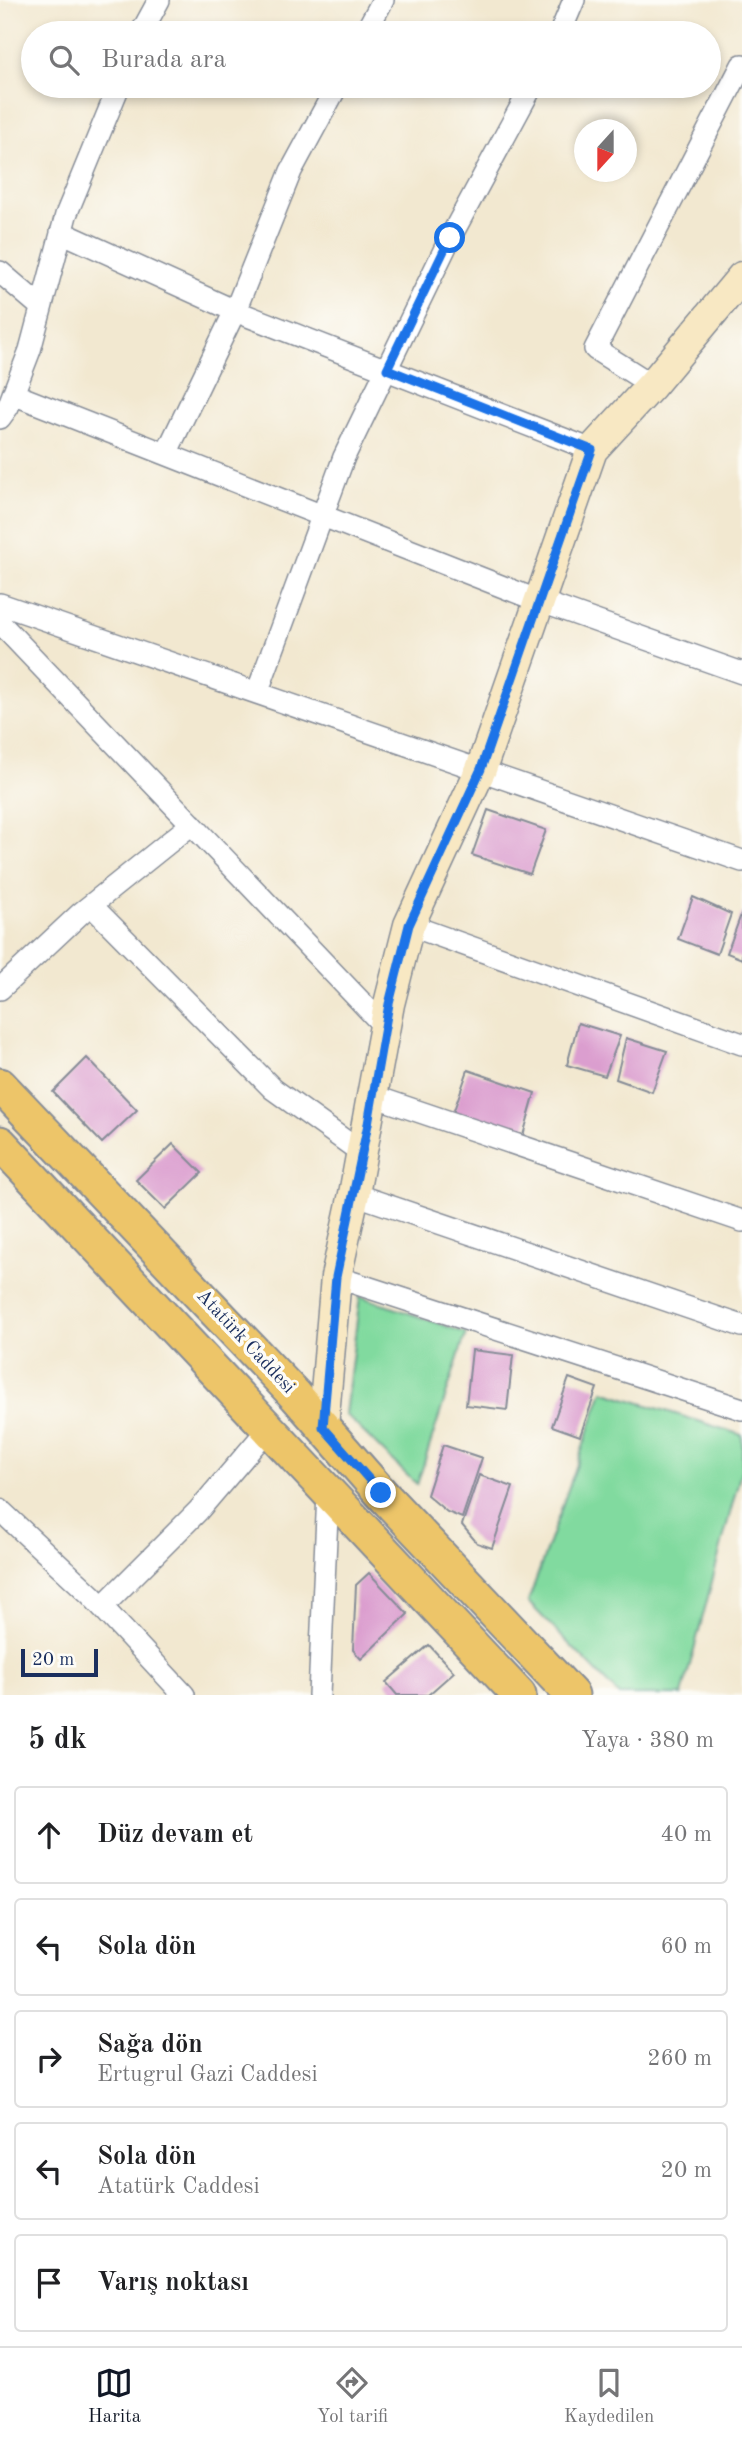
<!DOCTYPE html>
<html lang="tr">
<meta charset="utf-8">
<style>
body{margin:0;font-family:"Old Standard TT",serif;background:#f6f6f6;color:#202124}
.compass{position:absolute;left:574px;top:119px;width:63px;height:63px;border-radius:50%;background:#fff;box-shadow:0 4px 10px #0003;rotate:201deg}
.scale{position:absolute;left:21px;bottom:18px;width:77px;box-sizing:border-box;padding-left:7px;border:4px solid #1b2f5e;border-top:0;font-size:19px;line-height:24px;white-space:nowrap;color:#1b2f5e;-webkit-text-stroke:5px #fdfcf7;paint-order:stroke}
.stop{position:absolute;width:21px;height:21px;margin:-16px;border:5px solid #1a73e8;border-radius:50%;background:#fff}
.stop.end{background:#1a73e8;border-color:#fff;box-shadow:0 2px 7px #0008}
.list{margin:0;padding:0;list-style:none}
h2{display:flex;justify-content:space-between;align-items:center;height:91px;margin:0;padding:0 28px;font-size:30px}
h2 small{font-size:23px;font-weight:400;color:#757577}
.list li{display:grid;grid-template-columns:46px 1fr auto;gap:21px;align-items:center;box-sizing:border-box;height:98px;margin:0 14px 14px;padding:0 14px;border:2px solid #e0e0e0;border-radius:7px}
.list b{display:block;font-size:26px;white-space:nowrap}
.list p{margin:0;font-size:23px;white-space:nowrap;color:#757577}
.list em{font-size:23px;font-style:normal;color:#757577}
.icon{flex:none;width:38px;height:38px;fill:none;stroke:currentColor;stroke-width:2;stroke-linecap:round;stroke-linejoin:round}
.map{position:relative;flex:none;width:742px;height:1695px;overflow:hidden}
.search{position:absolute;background:#fff;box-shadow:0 4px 10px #0003;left:21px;right:21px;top:21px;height:77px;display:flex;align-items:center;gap:18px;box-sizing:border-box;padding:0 24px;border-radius:38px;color:#757577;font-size:26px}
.sheet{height:651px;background:#fff}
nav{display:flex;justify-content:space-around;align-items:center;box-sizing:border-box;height:98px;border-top:2px solid #e0e0e0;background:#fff;font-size:19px;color:#757577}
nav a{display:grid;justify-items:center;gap:4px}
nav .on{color:#111827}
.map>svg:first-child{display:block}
.green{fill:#81da9f;stroke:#4e847e;stroke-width:2}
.building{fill:#db9ecf}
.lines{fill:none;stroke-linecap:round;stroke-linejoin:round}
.street-casing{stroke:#868c97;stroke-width:24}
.secondary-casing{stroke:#868c97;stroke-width:33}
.primary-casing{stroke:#868c97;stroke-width:37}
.street{stroke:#fff;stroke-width:21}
.secondary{stroke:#f8e8c3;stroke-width:30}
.primary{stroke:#edc569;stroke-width:33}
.route{stroke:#1a73e8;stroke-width:9}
.labels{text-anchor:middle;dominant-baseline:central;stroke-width:7;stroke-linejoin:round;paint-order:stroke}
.street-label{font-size:19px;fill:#1b2f5e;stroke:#fdfcf7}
</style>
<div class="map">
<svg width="742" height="1695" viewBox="0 0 742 1695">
<rect width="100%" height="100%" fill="#fdfcf7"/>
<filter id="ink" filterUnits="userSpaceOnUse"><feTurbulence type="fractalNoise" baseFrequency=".0143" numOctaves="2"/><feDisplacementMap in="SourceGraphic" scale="14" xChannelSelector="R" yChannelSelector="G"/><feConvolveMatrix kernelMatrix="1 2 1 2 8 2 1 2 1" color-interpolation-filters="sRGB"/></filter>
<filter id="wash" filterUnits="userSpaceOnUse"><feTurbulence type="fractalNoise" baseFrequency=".00686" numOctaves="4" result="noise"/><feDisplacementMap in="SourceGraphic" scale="28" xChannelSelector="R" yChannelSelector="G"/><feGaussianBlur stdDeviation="1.57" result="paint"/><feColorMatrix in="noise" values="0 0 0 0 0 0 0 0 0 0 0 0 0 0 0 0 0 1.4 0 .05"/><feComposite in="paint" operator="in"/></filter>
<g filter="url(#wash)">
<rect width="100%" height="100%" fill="#f2e8d0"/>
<path class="green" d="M 360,1296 L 466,1333 L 417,1485 L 345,1414 Z
M 603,1391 L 742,1435 L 742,1468 L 682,1695 L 619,1695 L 528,1602 Z"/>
<g id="blocks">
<path class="building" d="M 488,810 L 546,830 L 530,874 L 472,855 Z
M 693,897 L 731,914 L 717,954 L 678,939 Z
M 742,912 L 742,959 L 727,953 Z
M 578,1023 L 620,1036 L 605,1076 L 567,1065 Z
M 626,1038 L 667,1051 L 652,1092 L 616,1079 Z
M 87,1058 L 137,1110 L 102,1143 L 53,1092 Z
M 468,1070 L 535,1093 L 522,1139 L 452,1116 Z
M 173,1144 L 202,1173 L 165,1209 L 136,1180 Z
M 472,1350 L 513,1355 L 507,1410 L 466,1405 Z
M 569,1378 L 597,1388 L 580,1436 L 552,1426 Z
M 443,1445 L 482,1458 L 462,1518 L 447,1512 L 427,1495 Z
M 479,1475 L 513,1487 L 492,1548 L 477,1543 L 462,1525 Z
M 369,1573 L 408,1614 L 361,1659 L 353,1650 L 356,1585 Z
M 429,1645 L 454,1672 L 428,1695 L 397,1695 L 386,1682 Z"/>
</g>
</g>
<g filter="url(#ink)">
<use href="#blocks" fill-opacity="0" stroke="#868c97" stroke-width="2"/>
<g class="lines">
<g class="street-casing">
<path id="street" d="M 141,33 L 159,0
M 365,33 L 383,0
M 560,33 L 574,0
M 61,232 L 235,311 L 592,450
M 0,272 L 41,307
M 652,385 L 595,349 L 742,65
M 13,394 L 539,601 L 742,673
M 0,418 L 8,407 L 30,350 L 66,215 L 119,86
M 166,454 L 235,311 L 291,171 L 337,86
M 0,604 L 742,861
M 0,623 L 385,1027
M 257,693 L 344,457 L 450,238 L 532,86
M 91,905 L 273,1089 L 362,1153
M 409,925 L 742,1044
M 0,989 L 81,913 L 192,824
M 373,1096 L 742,1221
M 354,1194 L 742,1326
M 336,1277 L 742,1409
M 0,1510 L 91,1595 L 184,1695
M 102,1607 L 198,1511 L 268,1429
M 319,1695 L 328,1493"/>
</g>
<g class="secondary-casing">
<path id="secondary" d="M 323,1427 L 336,1277 L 354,1194 L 389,1004 L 409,925 L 481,769 L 592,450 L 652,385 L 742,277"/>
</g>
<g class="primary-casing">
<path id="primary" d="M 0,1085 L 296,1396 L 381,1493 L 572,1695
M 0,1143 L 519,1695"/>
</g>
<use href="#street" class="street"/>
<use href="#secondary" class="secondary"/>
<use href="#primary" class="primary"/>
</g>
</g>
<g class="lines" filter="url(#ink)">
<path class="route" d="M 381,1493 L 323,1427 L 336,1277 L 368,1124 L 389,1004 L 409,925 L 481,769 L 592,450 L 387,369 L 450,238"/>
</g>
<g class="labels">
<g class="street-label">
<text transform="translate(245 1342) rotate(47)">Atatürk Caddesi</text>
</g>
</g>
</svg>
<svg class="compass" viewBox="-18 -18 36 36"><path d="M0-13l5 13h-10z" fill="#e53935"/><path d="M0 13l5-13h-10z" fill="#757577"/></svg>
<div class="scale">20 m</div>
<div class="stop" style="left:450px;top:238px"></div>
<div class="stop end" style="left:381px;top:1493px"></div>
<div class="search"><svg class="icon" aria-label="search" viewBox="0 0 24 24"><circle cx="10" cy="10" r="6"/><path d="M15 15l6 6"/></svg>Burada ara</div>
</div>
<section class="sheet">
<h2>5 dk<small>Yaya · 380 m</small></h2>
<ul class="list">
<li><svg class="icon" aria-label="ahead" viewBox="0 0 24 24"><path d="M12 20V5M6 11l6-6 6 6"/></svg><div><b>Düz devam et</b></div><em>40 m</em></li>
<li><svg class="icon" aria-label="left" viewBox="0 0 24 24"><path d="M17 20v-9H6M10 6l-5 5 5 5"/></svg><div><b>Sola dön</b></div><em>60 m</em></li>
<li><svg class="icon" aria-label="right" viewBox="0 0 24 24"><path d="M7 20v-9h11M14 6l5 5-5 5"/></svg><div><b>Sağa dön</b><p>Ertugrul Gazi Caddesi</p></div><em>260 m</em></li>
<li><svg class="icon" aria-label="left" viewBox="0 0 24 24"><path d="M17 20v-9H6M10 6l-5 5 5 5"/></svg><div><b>Sola dön</b><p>Atatürk Caddesi</p></div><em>20 m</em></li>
<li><svg class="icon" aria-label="arrive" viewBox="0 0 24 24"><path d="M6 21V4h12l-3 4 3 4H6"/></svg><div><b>Varış noktası</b></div></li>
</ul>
</section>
<nav>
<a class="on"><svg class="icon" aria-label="map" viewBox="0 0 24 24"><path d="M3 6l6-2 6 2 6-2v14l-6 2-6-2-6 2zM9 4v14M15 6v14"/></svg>Harita</a>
<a><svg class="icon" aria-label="directions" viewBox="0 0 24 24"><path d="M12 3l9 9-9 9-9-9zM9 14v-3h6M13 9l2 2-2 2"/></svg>Yol tarifi</a>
<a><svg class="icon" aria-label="saved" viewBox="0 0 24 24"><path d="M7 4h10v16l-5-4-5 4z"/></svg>Kaydedilen</a>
</nav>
